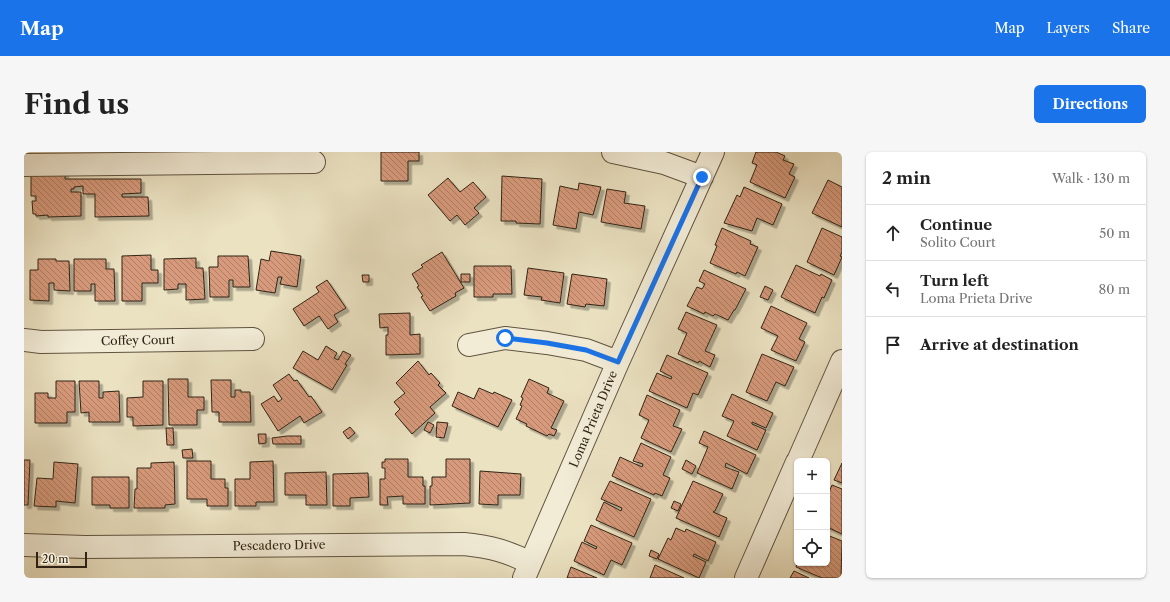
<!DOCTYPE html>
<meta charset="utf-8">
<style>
body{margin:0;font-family:"Libre Caslon Text",serif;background:#f6f6f6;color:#222}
.controls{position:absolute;right:12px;bottom:12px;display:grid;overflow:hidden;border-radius:6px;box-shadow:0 1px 3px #0004}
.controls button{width:36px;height:36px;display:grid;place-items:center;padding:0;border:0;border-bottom:1px solid #e0e0e0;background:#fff;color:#222;font:20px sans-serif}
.scale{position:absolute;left:12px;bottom:10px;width:51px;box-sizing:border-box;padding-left:4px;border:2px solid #312414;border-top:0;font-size:11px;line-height:14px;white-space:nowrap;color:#312414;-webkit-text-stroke:3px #f2ecd7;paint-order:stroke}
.stop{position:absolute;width:12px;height:12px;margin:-9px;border:3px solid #1a73e8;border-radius:50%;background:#fff}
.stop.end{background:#1a73e8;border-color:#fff;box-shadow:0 1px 4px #0008}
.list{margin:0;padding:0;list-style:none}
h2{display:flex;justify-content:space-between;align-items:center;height:52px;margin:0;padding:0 16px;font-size:17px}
h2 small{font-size:13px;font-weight:400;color:#767676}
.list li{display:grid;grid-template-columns:26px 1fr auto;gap:12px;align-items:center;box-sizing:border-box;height:56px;padding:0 16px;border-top:1px solid #e0e0e0}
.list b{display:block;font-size:15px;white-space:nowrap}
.list p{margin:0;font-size:13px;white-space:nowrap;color:#767676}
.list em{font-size:13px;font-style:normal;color:#767676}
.icon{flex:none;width:22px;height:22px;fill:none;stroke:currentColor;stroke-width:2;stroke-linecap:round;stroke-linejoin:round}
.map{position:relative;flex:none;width:818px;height:426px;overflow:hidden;border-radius:6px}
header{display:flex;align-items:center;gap:24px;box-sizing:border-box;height:56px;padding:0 20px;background:#1a73e8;color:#fff}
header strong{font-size:19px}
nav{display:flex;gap:22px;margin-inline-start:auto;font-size:14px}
.intro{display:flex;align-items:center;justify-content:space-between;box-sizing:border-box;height:96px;padding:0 24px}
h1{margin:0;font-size:28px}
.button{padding:10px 18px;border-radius:6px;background:#1a73e8;color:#fff;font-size:14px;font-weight:700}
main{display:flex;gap:24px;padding:0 24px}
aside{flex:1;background:#fff;border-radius:6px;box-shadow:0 1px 3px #0004}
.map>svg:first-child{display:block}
.building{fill:url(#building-back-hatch);stroke:#312414;filter:url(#shadow)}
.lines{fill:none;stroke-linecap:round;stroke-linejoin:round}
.minor-casing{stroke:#605440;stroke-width:24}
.minor{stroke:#f2ecd7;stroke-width:22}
.route{stroke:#1a73e8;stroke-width:5}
.labels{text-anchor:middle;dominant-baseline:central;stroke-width:3.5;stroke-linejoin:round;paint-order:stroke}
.street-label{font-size:12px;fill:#312414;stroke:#f2ecd7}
</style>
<header>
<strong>Map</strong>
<nav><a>Map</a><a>Layers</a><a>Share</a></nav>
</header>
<div class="intro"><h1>Find us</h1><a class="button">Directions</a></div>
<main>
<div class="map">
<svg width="818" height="426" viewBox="0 0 818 426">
<defs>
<pattern id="building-back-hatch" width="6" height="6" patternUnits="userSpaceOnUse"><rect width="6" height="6" fill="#d79a7c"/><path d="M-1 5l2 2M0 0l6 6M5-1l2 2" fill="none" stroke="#af7d64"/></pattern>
<filter id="shadow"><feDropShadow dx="3.5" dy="3.5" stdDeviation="0" flood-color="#0004"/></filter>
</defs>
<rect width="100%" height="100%" fill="#ebe2c2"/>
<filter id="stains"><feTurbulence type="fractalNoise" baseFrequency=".005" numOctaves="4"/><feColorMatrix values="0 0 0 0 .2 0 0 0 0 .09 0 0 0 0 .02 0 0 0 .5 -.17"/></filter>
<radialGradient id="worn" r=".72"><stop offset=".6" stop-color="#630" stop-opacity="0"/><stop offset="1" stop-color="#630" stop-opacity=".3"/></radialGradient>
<path class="building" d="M 357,0 L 395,0 L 395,9 L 384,9 L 384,29 L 357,29 Z
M 732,0 L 752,0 L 761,4 L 759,8 L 770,12 L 765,22 L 771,25 L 761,46 L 726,30 L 733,13 L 728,11 Z
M 41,19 L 41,27 L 117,27 L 117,41 L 98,42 L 98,45 L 124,45 L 125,64 L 71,65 L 71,42 L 59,42 L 59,34 L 50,35 L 50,37 L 47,37 L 47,40 L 57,40 L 57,64 L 24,65 L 24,63 L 12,64 L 12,62 L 9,62 L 8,49 L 12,49 L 12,44 L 7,44 L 7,22 Z
M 478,24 L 518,27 L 516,72 L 492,71 L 492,69 L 477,69 Z
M 424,26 L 436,40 L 449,30 L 462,45 L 450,56 L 455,61 L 441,73 L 433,63 L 426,69 L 404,43 Z
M 804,28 L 818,35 L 818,75 L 788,61 Z
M 555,31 L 577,35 L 569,63 L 555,60 L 552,77 L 529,73 L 536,34 L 554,38 Z
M 720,35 L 758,52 L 749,73 L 733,66 L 728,79 L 700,71 L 713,43 L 716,45 Z
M 583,37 L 602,40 L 600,51 L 621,54 L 617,77 L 577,70 Z
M 698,76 L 727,89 L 726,92 L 734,95 L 721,124 L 713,120 L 712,122 L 686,111 L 693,94 L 691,93 Z
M 798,76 L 818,85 L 818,100 L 816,104 L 818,105 L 810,123 L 783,110 Z
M 247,99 L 277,104 L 273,135 L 256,132 L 258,125 L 254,125 L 251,141 L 232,138 L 237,107 L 245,109 Z
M 418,100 L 440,136 L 431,141 L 432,144 L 406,159 L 397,145 L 399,144 L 393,135 L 395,134 L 388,122 L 399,115 L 397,113 Z
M 127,103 L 127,118 L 134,118 L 134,131 L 118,131 L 118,149 L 98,149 L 98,104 Z
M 194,104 L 224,104 L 226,135 L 209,135 L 209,128 L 205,128 L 205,145 L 186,145 L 185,115 L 194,115 Z
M 172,106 L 172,116 L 179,116 L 181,147 L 162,148 L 162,132 L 154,132 L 154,137 L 140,138 L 140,107 Z
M 14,107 L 32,107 L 32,109 L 45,109 L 46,139 L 30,138 L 30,131 L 25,131 L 25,149 L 6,148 L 6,118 L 14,118 Z
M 50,107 L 82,107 L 82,117 L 90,117 L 91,149 L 71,149 L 71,132 L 67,132 L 67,139 L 50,139 Z
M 772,113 L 796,124 L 797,122 L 808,128 L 800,146 L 798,145 L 791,161 L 757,145 Z
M 450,114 L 487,114 L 488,142 L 469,142 L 469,145 L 450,145 Z
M 504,116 L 540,121 L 536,151 L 517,148 L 518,145 L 500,143 Z
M 680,118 L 722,137 L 711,158 L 710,158 L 704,168 L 691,162 L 689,164 L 681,160 L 680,162 L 663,154 L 673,135 L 678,137 L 681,132 L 675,129 Z
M 437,122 L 446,122 L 446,130 L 437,130 Z
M 548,122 L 583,127 L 580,154 L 562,152 L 561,155 L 543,152 Z
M 338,123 L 345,123 L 345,130 L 339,130 Z
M 303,128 L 322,156 L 310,163 L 314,170 L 304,177 L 295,164 L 280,174 L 269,157 L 295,140 L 292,135 Z
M 741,134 L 749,138 L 744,148 L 736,145 Z
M 747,154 L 783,171 L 775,187 L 781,190 L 772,209 L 747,198 L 754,184 L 737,176 Z
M 662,160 L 693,173 L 681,199 L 691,203 L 686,215 L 675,209 L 674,211 L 654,202 L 663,181 L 654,177 Z
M 386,161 L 386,183 L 396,182 L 396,202 L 362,203 L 362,183 L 364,183 L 364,175 L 356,176 L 355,162 Z
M 302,194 L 313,201 L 310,206 L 314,208 L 319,199 L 327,203 L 321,212 L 323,213 L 308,238 L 269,216 L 279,199 L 294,208 Z
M 738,202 L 770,215 L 761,234 L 752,230 L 743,249 L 722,240 Z
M 643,203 L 684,221 L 674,243 L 669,241 L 663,256 L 625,239 L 633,221 L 647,227 L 648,225 L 636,219 Z
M 394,209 L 405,223 L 407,221 L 416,231 L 414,233 L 422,241 L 406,255 L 411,261 L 388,282 L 371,262 L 376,257 L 370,250 L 381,241 L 372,231 Z
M 265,222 L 270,229 L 273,228 L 285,245 L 287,244 L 298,260 L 280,271 L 276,264 L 254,279 L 237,252 L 250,244 L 254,250 L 258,247 L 249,233 Z
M 144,227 L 164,227 L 164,245 L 180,245 L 180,258 L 173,258 L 173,273 L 145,273 Z
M 505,227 L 525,236 L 523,241 L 540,249 L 527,276 L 533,278 L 530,284 L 525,282 L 523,284 L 502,274 L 503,272 L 492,267 L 498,254 L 496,253 L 499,246 L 497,245 Z
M 187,228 L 207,228 L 207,245 L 211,245 L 211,238 L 217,238 L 217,240 L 226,240 L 227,270 L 195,270 L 195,260 L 188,260 Z
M 32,229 L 51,229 L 51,260 L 43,260 L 43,271 L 11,271 L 11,241 L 24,241 L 24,246 L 32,246 Z
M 55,229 L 75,229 L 75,246 L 79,246 L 79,240 L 95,239 L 96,270 L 65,270 L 65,260 L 57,261 Z
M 119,229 L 139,229 L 139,273 L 109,274 L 109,265 L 103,265 L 103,246 L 119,245 Z
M 455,236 L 469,242 L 470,240 L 488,248 L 474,275 L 428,254 L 434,240 L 450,247 Z
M 708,242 L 749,261 L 742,276 L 728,270 L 728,272 L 742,278 L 733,298 L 703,284 L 710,269 L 698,264 Z
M 623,243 L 656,258 L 649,274 L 658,277 L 647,300 L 617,286 L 625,268 L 615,263 Z
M 404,270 L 410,273 L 406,281 L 400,278 Z
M 413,270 L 424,271 L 420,286 L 412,285 Z
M 326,275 L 331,281 L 324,287 L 319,280 Z
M 142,276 L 149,276 L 150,293 L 143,293 Z
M 680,279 L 732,303 L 723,322 L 702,311 L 701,315 L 715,320 L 708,337 L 673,321 L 684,295 L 675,291 Z
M 234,282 L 242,282 L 242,291 L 235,292 Z
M 263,284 L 277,284 L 277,292 L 249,292 L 248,286 Z
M 617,291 L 647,305 L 639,323 L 646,326 L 638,344 L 631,341 L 630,343 L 588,324 L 596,305 L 618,315 L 619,312 L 609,309 Z
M 168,297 L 169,306 L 159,306 L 158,298 Z
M 361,307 L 384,307 L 384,325 L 399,325 L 399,334 L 401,334 L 401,352 L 379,352 L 379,344 L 363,345 L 364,353 L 356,353 L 356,327 L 361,327 L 361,316 L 358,316 L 358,310 L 361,310 Z
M 422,307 L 446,307 L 446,351 L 406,353 L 406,334 L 408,334 L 408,325 L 422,325 Z
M 0,308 L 6,308 L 4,353 L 0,353 Z
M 662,308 L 672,314 L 668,322 L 658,317 Z
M 163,309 L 187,309 L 187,327 L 201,327 L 201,336 L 204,336 L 204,354 L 183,354 L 183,347 L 163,347 Z
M 249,309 L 250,350 L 232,350 L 232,354 L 211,354 L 211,327 L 226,327 L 226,310 Z
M 30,310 L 54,312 L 51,351 L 32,349 L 32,355 L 10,354 L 13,326 L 29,327 Z
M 150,310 L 151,352 L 141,353 L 141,356 L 110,356 L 111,337 L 113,337 L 113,316 L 127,316 L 127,311 Z
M 818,311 L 818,331 L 810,328 Z
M 456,319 L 497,322 L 496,343 L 474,343 L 474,353 L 455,352 Z
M 302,320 L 303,353 L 282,353 L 282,343 L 261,343 L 261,321 Z
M 344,321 L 345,345 L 326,346 L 326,354 L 309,354 L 309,322 Z
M 68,325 L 105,325 L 105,356 L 86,356 L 86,353 L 68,353 Z
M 586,329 L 627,347 L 610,385 L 572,368 L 580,350 L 597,359 L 598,356 L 577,347 Z
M 669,329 L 699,342 L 691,359 L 690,359 L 689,360 L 703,366 L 695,385 L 652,366 Z
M 808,333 L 818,337 L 818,382 L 803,375 L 803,345 Z
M 650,349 L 657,352 L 654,359 L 647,356 Z
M 567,373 L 608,391 L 598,413 L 587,408 L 580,423 L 550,409 L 558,390 L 572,397 L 573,395 L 560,389 Z
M 652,376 L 661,380 L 662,377 L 692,390 L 684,409 L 670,402 L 669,404 L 682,410 L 675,426 L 634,407 L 644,386 L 647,388 Z
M 803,383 L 818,389 L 817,426 L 798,426 L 772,415 L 773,411 L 803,411 Z
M 627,398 L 635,402 L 633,407 L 625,404 Z
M 631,413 L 660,426 L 626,426 Z
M 547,415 L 573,426 L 543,426 Z
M 770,419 L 785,426 L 766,426 Z"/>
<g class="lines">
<g class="minor-casing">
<path id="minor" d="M 589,0 L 640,11 L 678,25
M 0,13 L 290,10
M 0,188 L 17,190 L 229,187
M 445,193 L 481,186 L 523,191 L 562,198 L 594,210
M 774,309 L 818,209
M 0,393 L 61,395 L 440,392 C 467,395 483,399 506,411
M 500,426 L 594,210 L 689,0
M 722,426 L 773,310"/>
</g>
<use href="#minor" class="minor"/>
</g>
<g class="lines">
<path class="route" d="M 481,186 L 523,191 L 562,198 L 594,210 L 678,25"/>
</g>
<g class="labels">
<g class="street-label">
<text transform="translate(114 188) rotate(-1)">Coffey Court</text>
<text transform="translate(569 267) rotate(-67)">Loma Prieta Drive</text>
<text transform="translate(255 393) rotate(-1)">Pescadero Drive</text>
</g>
</g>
<rect width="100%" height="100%" filter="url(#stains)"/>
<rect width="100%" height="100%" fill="url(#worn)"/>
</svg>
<div class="controls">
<button>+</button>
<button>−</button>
<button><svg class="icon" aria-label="locate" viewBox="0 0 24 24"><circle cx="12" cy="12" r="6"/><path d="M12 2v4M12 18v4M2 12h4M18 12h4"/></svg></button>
</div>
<div class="scale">20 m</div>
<div class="stop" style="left:481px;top:186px"></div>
<div class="stop end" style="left:678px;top:25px"></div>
</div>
<aside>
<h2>2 min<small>Walk · 130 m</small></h2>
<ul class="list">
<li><svg class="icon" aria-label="ahead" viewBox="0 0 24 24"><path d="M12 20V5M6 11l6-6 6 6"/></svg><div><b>Continue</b><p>Solito Court</p></div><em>50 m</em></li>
<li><svg class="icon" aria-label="left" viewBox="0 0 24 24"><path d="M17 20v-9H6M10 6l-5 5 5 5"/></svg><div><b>Turn left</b><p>Loma Prieta Drive</p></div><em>80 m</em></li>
<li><svg class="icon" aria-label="arrive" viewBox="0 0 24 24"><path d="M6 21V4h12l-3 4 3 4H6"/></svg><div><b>Arrive at destination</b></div></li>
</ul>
</aside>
</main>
